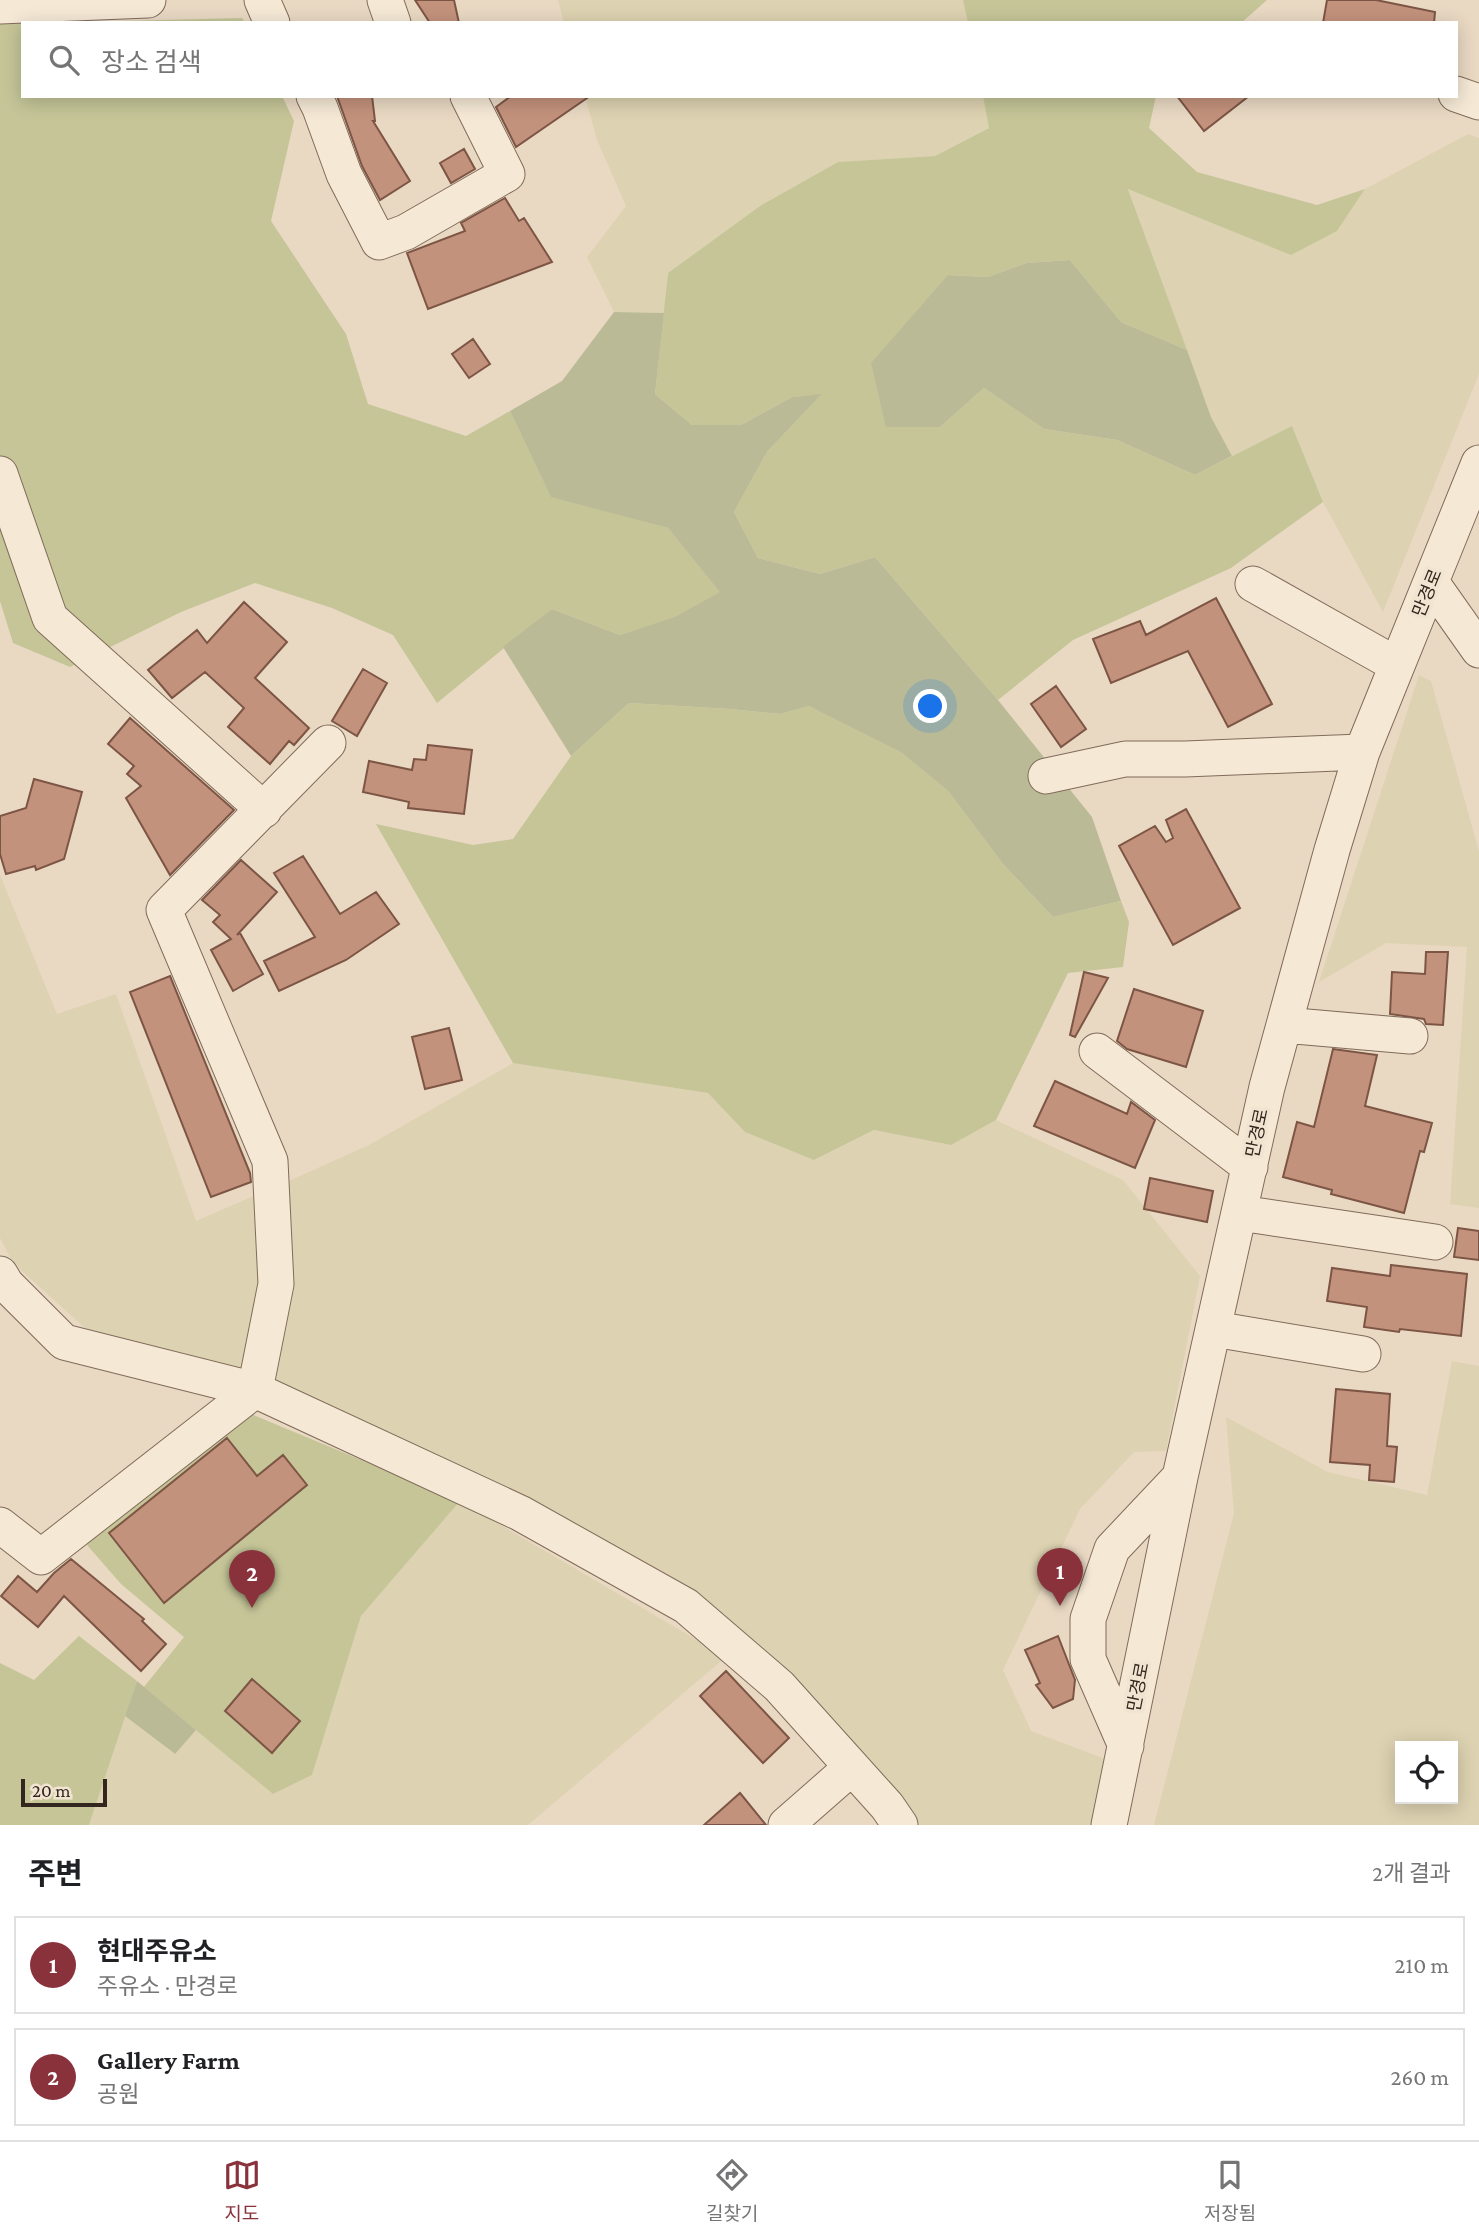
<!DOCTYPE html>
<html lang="ko">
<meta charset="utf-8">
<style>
body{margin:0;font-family:"Crimson Pro","Noto Sans KR",serif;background:#f6f6f6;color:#202124}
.controls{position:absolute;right:21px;bottom:21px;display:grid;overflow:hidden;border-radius:0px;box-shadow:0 4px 18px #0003}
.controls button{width:63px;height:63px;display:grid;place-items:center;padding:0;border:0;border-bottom:2px solid #e0e0e0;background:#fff;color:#202124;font:35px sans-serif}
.scale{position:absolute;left:21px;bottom:18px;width:86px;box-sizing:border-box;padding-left:7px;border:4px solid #32261e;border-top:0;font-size:19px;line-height:24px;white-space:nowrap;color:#32261e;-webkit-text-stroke:5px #f1e5d1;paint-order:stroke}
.you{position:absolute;left:931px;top:707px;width:24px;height:24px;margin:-18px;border:5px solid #fff;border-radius:50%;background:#1a73e8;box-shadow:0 0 0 10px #1a73e833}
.badge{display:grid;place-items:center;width:46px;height:46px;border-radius:50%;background:#89323c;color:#fff;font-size:23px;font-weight:700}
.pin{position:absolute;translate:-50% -58px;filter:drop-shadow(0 2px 4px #0008)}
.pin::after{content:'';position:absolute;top:37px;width:24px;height:21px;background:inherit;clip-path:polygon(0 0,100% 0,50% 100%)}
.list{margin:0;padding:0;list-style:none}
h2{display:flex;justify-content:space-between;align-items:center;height:91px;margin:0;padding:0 28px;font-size:30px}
h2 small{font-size:23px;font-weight:400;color:#757577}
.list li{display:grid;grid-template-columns:46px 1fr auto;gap:21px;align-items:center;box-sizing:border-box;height:98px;margin:0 14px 14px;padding:0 14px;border:2px solid #e0e0e0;border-radius:0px}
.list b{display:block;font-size:26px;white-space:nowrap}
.list p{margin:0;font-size:23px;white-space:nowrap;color:#757577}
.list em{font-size:23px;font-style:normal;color:#757577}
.icon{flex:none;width:38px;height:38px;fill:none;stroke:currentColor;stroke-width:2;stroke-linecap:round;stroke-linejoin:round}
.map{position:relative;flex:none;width:1479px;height:1825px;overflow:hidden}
.search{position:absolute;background:#fff;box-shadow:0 4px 18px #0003;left:21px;right:21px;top:21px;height:77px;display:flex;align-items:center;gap:18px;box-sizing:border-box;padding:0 24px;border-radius:0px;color:#757577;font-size:26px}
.sheet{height:315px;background:#fff}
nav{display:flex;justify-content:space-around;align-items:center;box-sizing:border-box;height:98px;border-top:2px solid #e0e0e0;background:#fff;font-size:19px;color:#757577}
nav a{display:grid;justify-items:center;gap:4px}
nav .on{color:#89323c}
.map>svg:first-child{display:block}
.farmland{fill:#ddd2b1;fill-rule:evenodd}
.green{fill:#c5c598}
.cemetery{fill:#babb96}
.building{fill:#c3927c;stroke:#7d5544;stroke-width:2}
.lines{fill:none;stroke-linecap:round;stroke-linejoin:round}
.minor-casing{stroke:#816b5b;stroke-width:37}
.minor{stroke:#f5e8d5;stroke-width:35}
.labels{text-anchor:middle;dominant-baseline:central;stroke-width:7;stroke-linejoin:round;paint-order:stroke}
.street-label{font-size:18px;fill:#32261e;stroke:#f1e5d1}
</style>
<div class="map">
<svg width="1479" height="1825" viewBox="0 0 1479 1825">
<rect width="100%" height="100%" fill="#e9d9c3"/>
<path class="farmland" d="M 558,0 L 963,0 L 968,23 L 564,23 Z
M 585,96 L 983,96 L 990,127 L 935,156 L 838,162 L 760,206 L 668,273 L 664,313 L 614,312 L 587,257 L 626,206 L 597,140 Z
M 1468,134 L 1479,138 L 1479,374 L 1383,612 L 1323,502 L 1292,426 L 1232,456 L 1211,417 L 1128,188 L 1291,254 L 1337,231 L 1365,189 Z
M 1419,675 L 1431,681 L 1479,851 L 1479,1208 L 1450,1204 L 1467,947 L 1386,943 L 1319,982 Z
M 0,875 L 57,1014 L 116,994 L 196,1221 L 263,1192 L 264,1289 L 247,1376 L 85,1328 L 13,1263 L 0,1238 Z
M 513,1063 L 708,1093 L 745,1132 L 814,1160 L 874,1130 L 951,1145 L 996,1120 L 1123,1180 L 1200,1276 L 1166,1451 L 1134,1452 L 1080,1509 L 1003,1670 L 1031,1731 L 1111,1761 L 1095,1825 L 915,1825 L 765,1653 L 264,1383 L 280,1185 L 369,1145 Z
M 1452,1361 L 1479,1366 L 1479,1825 L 1154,1825 L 1234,1513 L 1226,1417 L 1328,1472 L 1427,1495 ZM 1400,1746 L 1453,1746 L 1453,1799 L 1400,1799 Z
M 460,1501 L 726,1657 L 528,1825 L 89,1825 L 125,1716 L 174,1754 L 196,1730 L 273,1794 L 312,1775 L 361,1616 Z"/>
<path class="green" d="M 963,0 L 1267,0 L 1241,23 L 968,23 Z
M 242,18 L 245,23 L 40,23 Z
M 23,23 L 23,96 L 282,96 L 294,121 L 271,221 L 346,334 L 368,404 L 466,436 L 510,411 L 551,496 L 668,528 L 721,592 L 675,618 L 620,635 L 552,609 L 437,703 L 393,635 L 332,608 L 255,583 L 181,612 L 70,667 L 13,643 L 0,601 L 0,24 Z
M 983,96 L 1156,96 L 1149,128 L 1197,172 L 1317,205 L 1365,189 L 1337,231 L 1291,255 L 1128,189 L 1187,350 L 1121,322 L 1070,260 L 1026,263 L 988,277 L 948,275 L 940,427 L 984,388 L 1044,429 L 1117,440 L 1195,475 L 1292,426 L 1323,502 L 1231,568 L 1073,640 L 998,700 L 875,557 L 820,574 L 758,558 L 734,512 L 767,452 L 821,395 L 792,397 L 741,425 L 692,425 L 655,394 L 668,273 L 760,206 L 838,162 L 935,156 L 989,128 Z
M 629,703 L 730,709 L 780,714 L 809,706 L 891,743 L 948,791 L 1003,864 L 1053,917 L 1121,901 L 1129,922 L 1123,967 L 1068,973 L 996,1120 L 951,1145 L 874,1130 L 814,1160 L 745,1132 L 708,1093 L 513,1063 L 376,824 L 473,845 L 513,839 L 571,756 Z
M 244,1411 L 460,1501 L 361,1616 L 312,1775 L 273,1794 L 144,1687 L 184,1637 L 121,1584 L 87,1545 L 93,1532 Z
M 79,1636 L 137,1681 L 89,1825 L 0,1825 L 0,1663 L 34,1680 Z"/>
<path class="cemetery" d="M 1070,260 L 1121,322 L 1187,350 L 1211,417 L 1232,456 L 1195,475 L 1117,440 L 1044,429 L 984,388 L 940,427 L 886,427 L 871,363 L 948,275 L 988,277 L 1026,263 Z
M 614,312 L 664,313 L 655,394 L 692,425 L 741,425 L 792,397 L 822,394 L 767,452 L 734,512 L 758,558 L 820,574 L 875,557 L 998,700 L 1092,817 L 1121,901 L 1053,917 L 1003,864 L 948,791 L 901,752 L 809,706 L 780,714 L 730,709 L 629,703 L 571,756 L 503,647 L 552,609 L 620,635 L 675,617 L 720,592 L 668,528 L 551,497 L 510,411 L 562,381 Z
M 137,1681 L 196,1730 L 175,1754 L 125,1716 Z"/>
<path class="building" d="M 415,0 L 454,0 L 459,23 L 430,23 Z
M 1327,0 L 1376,0 L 1435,12 L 1434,23 L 1323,23 Z
M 337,96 L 372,96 L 375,121 L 373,121 L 410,181 L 380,200 L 362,166 Z
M 511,96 L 590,96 L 516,147 L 496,107 Z
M 1177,96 L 1249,96 L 1204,131 Z
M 464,149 L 475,169 L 451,183 L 440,163 Z
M 505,198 L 519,221 L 524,218 L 552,262 L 428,309 L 407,253 L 465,231 L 461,223 Z
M 473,339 L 490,364 L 469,378 L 452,354 Z
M 1216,598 L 1272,704 L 1228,727 L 1188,651 L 1111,683 L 1093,639 L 1140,621 L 1146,635 Z
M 244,602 L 287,642 L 255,678 L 309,728 L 294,745 L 289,741 L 270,764 L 228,727 L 244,708 L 205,672 L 172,698 L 148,670 L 197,630 L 207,643 Z
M 363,669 L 387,683 L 357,736 L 332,721 Z
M 1056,686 L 1086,729 L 1061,747 L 1031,704 Z
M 130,718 L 234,810 L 170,875 L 126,798 L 141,786 L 127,774 L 134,766 L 108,744 Z
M 428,745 L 472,750 L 464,814 L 408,808 L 409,802 L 363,792 L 369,761 L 412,770 L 414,759 L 426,760 Z
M 34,779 L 82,792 L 64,859 L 36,870 L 35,866 L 6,874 L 0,854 L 0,816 L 26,808 Z
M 1186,809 L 1240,908 L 1173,945 L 1119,846 L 1155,826 L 1166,842 L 1173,838 L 1166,820 Z
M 303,856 L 340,914 L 376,892 L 399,924 L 346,960 L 279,991 L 264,961 L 315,937 L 274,873 Z
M 241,860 L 277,892 L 237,935 L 240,933 L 263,974 L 233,991 L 211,950 L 231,939 L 213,922 L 220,915 L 202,900 Z
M 1426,952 L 1448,952 L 1443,1025 L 1426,1024 L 1424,1019 L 1390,1014 L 1392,972 L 1425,974 Z
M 1084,972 L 1108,978 L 1075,1037 L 1070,1035 Z
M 170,976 L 250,1173 L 251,1182 L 211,1197 L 130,992 Z
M 1134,989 L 1203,1011 L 1186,1067 L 1127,1049 L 1117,1041 Z
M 449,1028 L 462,1080 L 425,1089 L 412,1037 Z
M 1333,1049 L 1377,1055 L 1365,1106 L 1432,1123 L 1424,1152 L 1420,1151 L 1404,1213 L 1331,1194 L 1332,1190 L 1283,1177 L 1297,1122 L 1314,1127 Z
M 1055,1081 L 1127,1114 L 1131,1102 L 1155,1120 L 1135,1168 L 1034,1126 Z
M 1150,1178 L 1213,1191 L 1207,1222 L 1144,1209 Z
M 1458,1228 L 1479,1231 L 1479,1260 L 1454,1257 Z
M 1391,1265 L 1467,1274 L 1461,1336 L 1400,1329 L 1399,1332 L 1364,1327 L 1367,1307 L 1327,1301 L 1332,1268 L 1390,1276 Z
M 1336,1389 L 1390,1394 L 1387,1446 L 1397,1447 L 1394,1482 L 1369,1480 L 1370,1465 L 1330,1462 Z
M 227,1438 L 257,1476 L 283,1455 L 307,1485 L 164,1603 L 109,1533 Z
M 71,1559 L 144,1619 L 142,1621 L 166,1644 L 141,1671 L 64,1596 L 38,1627 L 1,1596 L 18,1576 L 37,1592 L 54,1573 Z
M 1058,1636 L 1075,1680 L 1073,1699 L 1053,1708 L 1036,1685 L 1040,1683 L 1025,1650 Z
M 726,1671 L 789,1738 L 763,1763 L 700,1696 Z
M 252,1679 L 300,1721 L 272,1753 L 225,1711 Z
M 740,1793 L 766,1825 L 704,1825 Z"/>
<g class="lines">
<g class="minor-casing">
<path id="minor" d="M 262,0 L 272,23
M 385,0 L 393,23
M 0,6 L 148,0
M 1456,94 L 1479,102
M 314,96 L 320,108 L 344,174 L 379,242 L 406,232 L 507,174 L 468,96
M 0,474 L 50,618 L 264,810
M 1431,582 L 1479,650
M 1253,584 L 1397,665
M 1046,776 L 1125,759 L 1185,759 L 1362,752
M 1284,1025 L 1410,1036
M 1097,1051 L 1250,1167
M 1240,1213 L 1435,1242
M 0,1274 L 6,1284 L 64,1342 L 255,1390 L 520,1513 L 686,1606 L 779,1686 L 887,1806 L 900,1825
M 1214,1329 L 1363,1354
M 0,1525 L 41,1557 L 255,1390 L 276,1284 L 270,1161 L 164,910 L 328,743
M 1126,1746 L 1088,1659 L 1088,1619 L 1112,1549 L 1180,1477
M 786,1825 L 852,1767
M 1109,1825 L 1180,1477 L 1267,1087 L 1332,850 L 1362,752 L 1479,463"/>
</g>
<use href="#minor" class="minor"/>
</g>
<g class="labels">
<g class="street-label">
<text transform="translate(1427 593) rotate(-68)">만경로</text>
<text transform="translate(1257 1133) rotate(-78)">만경로</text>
<text transform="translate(1138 1687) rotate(-79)">만경로</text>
</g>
</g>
</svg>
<div class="controls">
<button><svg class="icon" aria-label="locate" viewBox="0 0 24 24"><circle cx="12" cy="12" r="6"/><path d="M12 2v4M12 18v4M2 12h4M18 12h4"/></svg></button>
</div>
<div class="scale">20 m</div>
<div class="you"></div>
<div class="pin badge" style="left:1060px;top:1606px">1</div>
<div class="pin badge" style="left:252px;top:1608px">2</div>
<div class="search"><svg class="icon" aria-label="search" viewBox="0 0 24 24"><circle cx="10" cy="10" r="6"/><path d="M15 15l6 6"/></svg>장소 검색</div>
</div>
<section class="sheet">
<h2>주변<small>2개 결과</small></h2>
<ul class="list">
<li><span class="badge">1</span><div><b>현대주유소</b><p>주유소 · 만경로</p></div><em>210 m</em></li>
<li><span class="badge">2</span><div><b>Gallery Farm</b><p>공원</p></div><em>260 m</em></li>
</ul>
</section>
<nav>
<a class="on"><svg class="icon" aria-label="map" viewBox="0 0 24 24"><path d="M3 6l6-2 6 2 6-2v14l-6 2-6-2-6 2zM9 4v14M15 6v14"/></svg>지도</a>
<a><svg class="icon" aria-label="directions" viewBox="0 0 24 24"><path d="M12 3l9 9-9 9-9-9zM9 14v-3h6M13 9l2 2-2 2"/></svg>길찾기</a>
<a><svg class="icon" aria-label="saved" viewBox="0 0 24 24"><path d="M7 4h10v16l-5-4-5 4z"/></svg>저장됨</a>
</nav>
